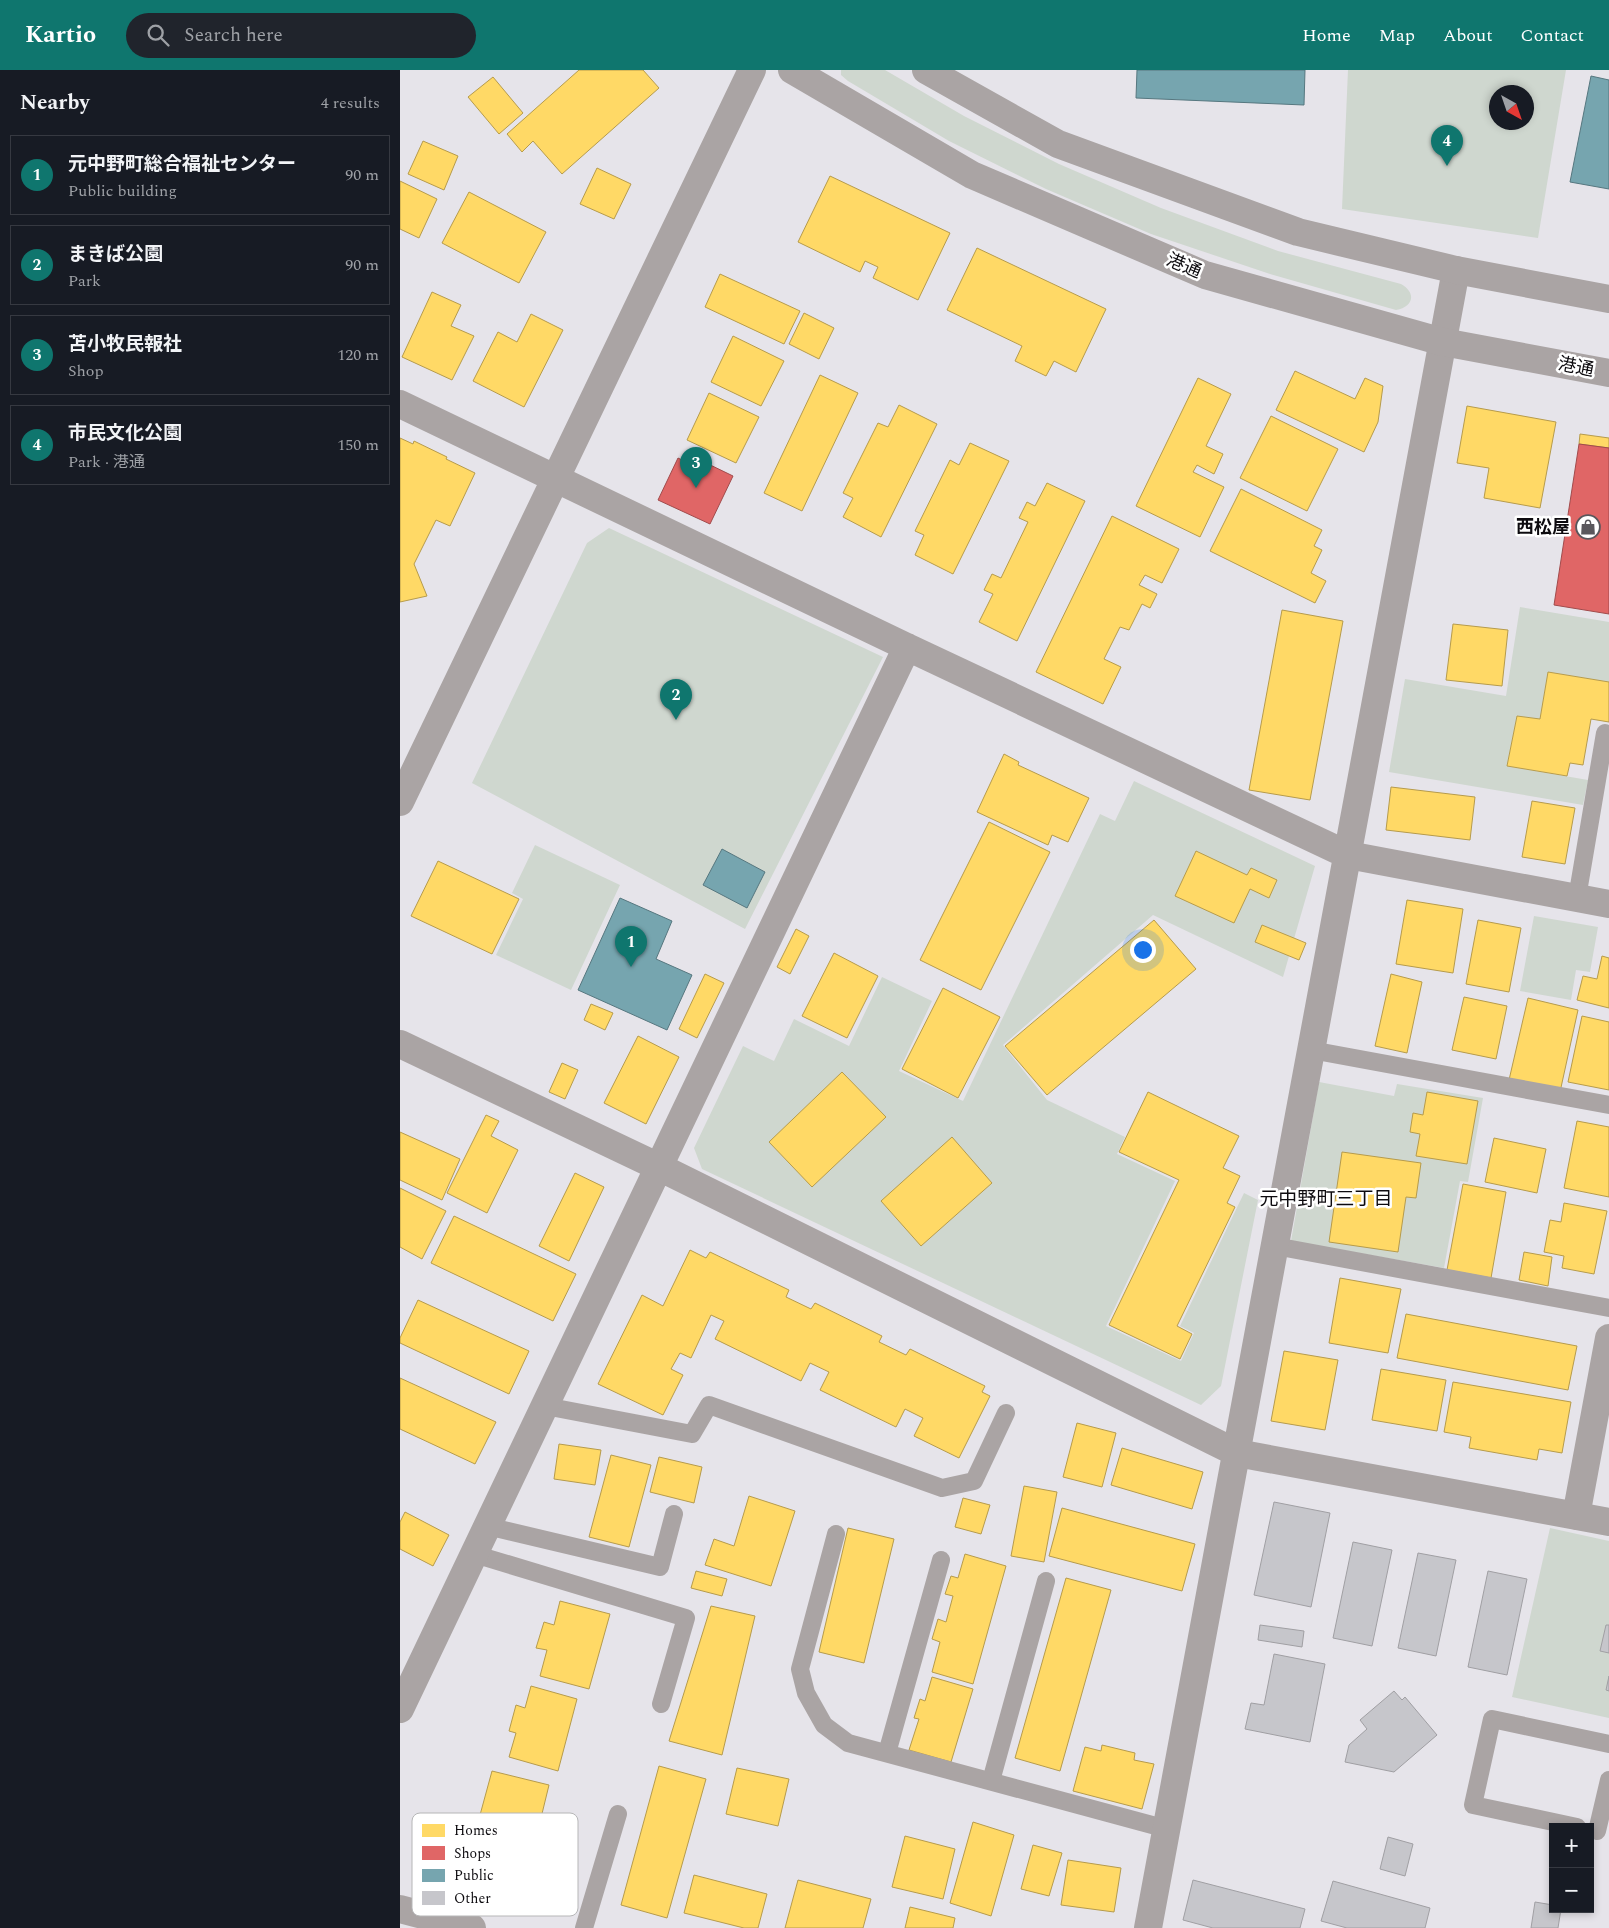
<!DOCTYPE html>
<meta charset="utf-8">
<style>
body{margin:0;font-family:Spectral,"Noto Sans JP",serif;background:#20242c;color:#f1f3f6}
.controls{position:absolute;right:15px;bottom:15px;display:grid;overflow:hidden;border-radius:0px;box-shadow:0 2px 8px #0003}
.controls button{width:45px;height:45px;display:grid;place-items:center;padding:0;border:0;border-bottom:1px solid #363941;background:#171b24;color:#f1f3f6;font:25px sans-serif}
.compass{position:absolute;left:1089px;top:15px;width:45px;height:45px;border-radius:50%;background:#171b24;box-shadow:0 2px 8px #0003;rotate:140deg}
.you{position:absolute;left:742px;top:879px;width:18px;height:18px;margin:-12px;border:4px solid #fff;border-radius:50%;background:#1a73e8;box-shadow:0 0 0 8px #1a73e833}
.badge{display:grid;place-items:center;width:32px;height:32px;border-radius:50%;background:#0f766e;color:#fff;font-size:16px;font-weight:700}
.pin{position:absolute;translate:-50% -41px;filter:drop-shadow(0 1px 2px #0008)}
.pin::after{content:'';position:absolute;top:26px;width:18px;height:15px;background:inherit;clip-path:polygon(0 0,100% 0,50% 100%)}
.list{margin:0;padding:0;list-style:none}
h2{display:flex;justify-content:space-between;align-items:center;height:65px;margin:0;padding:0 20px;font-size:21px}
h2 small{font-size:16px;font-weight:400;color:#9ea1a6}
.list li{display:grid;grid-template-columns:32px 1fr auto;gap:15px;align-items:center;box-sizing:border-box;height:80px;margin:0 10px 10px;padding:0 10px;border:1px solid #363941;border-radius:0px}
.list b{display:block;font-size:19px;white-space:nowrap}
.list p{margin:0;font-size:16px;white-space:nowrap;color:#9ea1a6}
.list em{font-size:16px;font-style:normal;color:#9ea1a6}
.icon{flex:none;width:28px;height:28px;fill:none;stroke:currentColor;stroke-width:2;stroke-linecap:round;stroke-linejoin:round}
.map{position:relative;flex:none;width:1209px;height:1858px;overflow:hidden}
header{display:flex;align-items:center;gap:30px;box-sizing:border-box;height:70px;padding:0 25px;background:#0f766e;color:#fff}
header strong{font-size:24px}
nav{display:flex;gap:28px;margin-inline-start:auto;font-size:18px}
.search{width:350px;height:45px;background:#20242c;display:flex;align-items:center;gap:12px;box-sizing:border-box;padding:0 18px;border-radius:28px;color:#9ea1a6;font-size:19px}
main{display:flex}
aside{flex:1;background:#171b24}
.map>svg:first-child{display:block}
.green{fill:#cfd7cf;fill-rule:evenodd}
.homes{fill:#ffd966;stroke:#b69b4c}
.shops{fill:#e06666;stroke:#a14b4c}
.public{fill:#76a5af;stroke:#56777f}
.building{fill:#c6c6cb;stroke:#a09fa3}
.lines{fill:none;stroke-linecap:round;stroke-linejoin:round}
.service{stroke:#aaa4a4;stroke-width:18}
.minor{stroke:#aaa4a4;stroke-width:28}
.tertiary{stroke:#aaa4a4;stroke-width:28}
.labels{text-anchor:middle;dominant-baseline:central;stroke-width:5;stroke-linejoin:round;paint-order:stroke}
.street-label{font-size:18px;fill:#0d0b0f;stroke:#fff}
.poi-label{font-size:18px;font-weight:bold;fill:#0d0b0f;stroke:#fff;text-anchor:end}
.neighbourhood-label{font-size:19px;fill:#0d0b0f;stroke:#fff}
.key{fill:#fff;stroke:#b6b6b7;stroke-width:1}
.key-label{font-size:14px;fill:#0d0b0f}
</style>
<header>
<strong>Kartio</strong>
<div class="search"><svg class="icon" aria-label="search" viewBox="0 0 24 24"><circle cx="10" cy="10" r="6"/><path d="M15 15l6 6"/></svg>Search here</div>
<nav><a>Home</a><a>Map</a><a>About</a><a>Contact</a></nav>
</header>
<main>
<aside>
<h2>Nearby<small>4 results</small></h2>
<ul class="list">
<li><span class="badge">1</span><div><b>元中野町総合福祉センター</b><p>Public building</p></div><em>90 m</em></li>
<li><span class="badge">2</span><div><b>まきば公園</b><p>Park</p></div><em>90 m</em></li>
<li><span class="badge">3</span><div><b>苫小牧民報社</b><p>Shop</p></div><em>120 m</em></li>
<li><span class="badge">4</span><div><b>市民文化公園</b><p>Park · 港通</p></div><em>150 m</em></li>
</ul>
</aside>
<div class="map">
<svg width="1209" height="1858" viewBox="0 0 1209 1858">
<rect width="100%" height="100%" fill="#e6e4ea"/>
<path class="green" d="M 441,0 L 485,0 L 564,46 L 659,94 L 761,138 L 878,181 L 1001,214 C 1017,223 1013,237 996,240 L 870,204 L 751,164 L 646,119 L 549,71 L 448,11 L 441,5 Z
M 948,0 L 1166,0 L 1138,168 L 942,139 ZM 1096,22 L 1126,22 L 1126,52 L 1096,52 Z
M 209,458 L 483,587 L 345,859 L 72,713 L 187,473 Z
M 1120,537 L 1209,552 L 1209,612 L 1148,602 L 1140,649 L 1117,646 L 1107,696 L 1188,710 L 1183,735 L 989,702 L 1005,609 L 1106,626 Z
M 734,711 L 915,796 L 883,907 L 753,845 L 603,975 L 647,1030 L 725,1067 L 717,1084 L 775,1111 L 706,1256 L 781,1291 L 794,1263 L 780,1256 L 844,1123 L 858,1130 L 821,1316 L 801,1335 L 302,1099 L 294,1078 L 343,976 L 374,991 L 394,949 L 449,976 L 482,907 L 532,931 L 499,1001 L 563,1031 L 700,744 L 715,751 Z
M 135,775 L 220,815 L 171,920 L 96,885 L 123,829 L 112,823 Z
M 1134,846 L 1198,857 L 1190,902 L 1176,900 L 1171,930 L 1120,921 Z
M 919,1012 L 994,1026 L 997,1014 L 1083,1028 L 1068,1112 L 1060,1111 L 1044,1198 L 891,1171 Z
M 1150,1458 L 1209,1471 L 1209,1648 L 1112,1627 Z"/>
<path class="homes" d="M 179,0 L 243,0 L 259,18 L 162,104 L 133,71 L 122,82 L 107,64 Z
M 93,7 L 123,43 L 99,64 L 68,27 Z
M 23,71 L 58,86 L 44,120 L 8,104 Z
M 197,98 L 231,114 L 214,149 L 180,134 Z
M 430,106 L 550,163 L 518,230 L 473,208 L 478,197 L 465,191 L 460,202 L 398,172 Z
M 0,111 L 37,129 L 19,168 L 0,159 Z
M 69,122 L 146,162 L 119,213 L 42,173 Z
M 577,178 L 706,239 L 676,302 L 654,291 L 646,306 L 615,291 L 622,276 L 547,240 Z
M 320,204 L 400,241 L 384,274 L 305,237 Z
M 32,222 L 61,235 L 51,256 L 74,266 L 52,310 L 2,287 Z
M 404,243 L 434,258 L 419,289 L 389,274 Z
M 131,244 L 163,260 L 124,337 L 73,311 L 98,262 L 117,272 Z
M 333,266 L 384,291 L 361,336 L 311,312 Z
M 895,301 L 955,329 L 965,308 L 983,316 L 978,352 L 964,382 L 876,340 Z
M 420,305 L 458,323 L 402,441 L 364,423 Z
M 798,308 L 831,324 L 806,376 L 823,384 L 814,404 L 797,395 L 793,402 L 824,417 L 800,467 L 736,436 Z
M 309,323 L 359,347 L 336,393 L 287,370 Z
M 499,335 L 537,354 L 481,467 L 443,447 L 453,428 L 443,423 L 478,353 L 488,357 Z
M 1067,336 L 1156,352 L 1140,438 L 1084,428 L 1089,398 L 1057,393 Z
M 871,346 L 938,379 L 907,441 L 840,408 Z
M 1180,364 L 1209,368 L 1209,378 L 1179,374 Z
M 0,368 L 13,374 L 14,371 L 47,387 L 46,389 L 75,403 L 50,456 L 36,450 L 14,494 L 27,526 L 0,532 Z
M 570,373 L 609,391 L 553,504 L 515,485 L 524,465 L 515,461 L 550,390 L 559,395 Z
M 647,413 L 685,431 L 617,571 L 579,552 L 593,524 L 584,520 L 592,504 L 601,508 L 628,452 L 619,448 L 627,432 L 635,436 Z
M 841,419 L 922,460 L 914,476 L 922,480 L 911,503 L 926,511 L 915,533 L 810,481 Z
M 712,446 L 779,479 L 762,513 L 745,505 L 739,515 L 757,524 L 750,538 L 742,534 L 729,560 L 720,557 L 704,589 L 721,597 L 703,634 L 636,602 Z
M 882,540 L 943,551 L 910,730 L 849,720 Z
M 1053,554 L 1108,560 L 1102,616 L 1046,610 Z
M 1148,602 L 1209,612 L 1209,652 L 1191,649 L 1183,695 L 1170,693 L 1167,706 L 1107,696 L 1117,646 L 1140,649 Z
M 604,684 L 619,692 L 618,695 L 689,728 L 668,772 L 652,765 L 648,775 L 577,742 Z
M 991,717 L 1075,727 L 1070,770 L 986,760 Z
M 1132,731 L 1175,738 L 1165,794 L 1122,787 Z
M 589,752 L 650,782 L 581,920 L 520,890 Z
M 796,781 L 847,805 L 851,798 L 877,810 L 869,828 L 850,819 L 834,853 L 775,826 Z
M 38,791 L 119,829 L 92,884 L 11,846 Z
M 1007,830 L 1063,839 L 1053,903 L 996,894 Z
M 754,850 L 796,899 L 647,1025 L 605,976 Z
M 1078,850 L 1121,858 L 1109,922 L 1066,914 Z
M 862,855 L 906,873 L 899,890 L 855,872 Z
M 396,859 L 409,866 L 390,904 L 377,897 Z
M 434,883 L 478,906 L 447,968 L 402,946 Z
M 1202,886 L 1209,888 L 1209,938 L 1177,930 L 1183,906 L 1197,909 Z
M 305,904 L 324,913 L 297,968 L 279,959 Z
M 991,904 L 1022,912 L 1007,983 L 975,976 Z
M 543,918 L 600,947 L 558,1028 L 502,999 Z
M 1064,927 L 1107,936 L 1096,989 L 1052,980 Z
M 1128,928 L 1178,940 L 1160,1022 L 1109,1010 Z
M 191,934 L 213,943 L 205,960 L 184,950 Z
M 1182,946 L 1209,952 L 1209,1020 L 1168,1012 Z
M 238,966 L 279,987 L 246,1054 L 204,1033 Z
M 162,993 L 178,1000 L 165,1029 L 149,1022 Z
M 442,1002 L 486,1047 L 412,1117 L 369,1072 Z
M 748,1022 L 839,1066 L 823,1098 L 840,1106 L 827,1133 L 835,1137 L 777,1256 L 792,1264 L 780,1289 L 709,1255 L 779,1110 L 719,1082 Z
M 1027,1022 L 1078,1031 L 1067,1094 L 1016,1086 L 1020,1064 L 1010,1062 L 1013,1043 L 1023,1045 Z
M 86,1045 L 99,1051 L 91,1066 L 118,1080 L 87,1143 L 47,1123 Z
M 1177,1051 L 1209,1057 L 1209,1127 L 1164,1118 Z
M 0,1062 L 60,1089 L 42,1130 L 0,1110 Z
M 552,1067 L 592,1113 L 521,1176 L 481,1131 Z
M 1094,1068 L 1146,1079 L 1137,1123 L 1085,1112 Z
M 942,1082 L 1021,1093 L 1016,1128 L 1006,1127 L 998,1182 L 929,1172 Z
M 175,1103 L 204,1117 L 169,1191 L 139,1176 Z
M 1063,1114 L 1106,1122 L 1091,1208 L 1047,1200 Z
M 0,1118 L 46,1141 L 22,1189 L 0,1177 Z
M 1164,1133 L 1207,1141 L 1194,1204 L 1162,1198 L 1164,1186 L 1144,1182 L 1150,1150 L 1161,1152 Z
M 54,1146 L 176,1204 L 153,1251 L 31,1193 Z
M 290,1180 L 306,1188 L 310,1182 L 389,1220 L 386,1227 L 411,1239 L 415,1233 L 482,1266 L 479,1272 L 506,1285 L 510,1279 L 585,1316 L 582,1322 L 590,1326 L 559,1388 L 514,1366 L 523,1348 L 505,1339 L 496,1357 L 420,1320 L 429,1302 L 410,1293 L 401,1311 L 315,1269 L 324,1251 L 311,1245 L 291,1288 L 280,1283 L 271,1299 L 283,1305 L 263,1345 L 198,1314 L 242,1225 L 263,1236 Z
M 1124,1182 L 1152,1187 L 1148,1216 L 1119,1210 Z
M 940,1208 L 1001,1219 L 988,1283 L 929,1273 Z
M 18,1230 L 129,1281 L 109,1324 L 0,1273 L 0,1268 Z
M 1006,1244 L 1177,1276 L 1168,1320 L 997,1288 Z
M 884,1281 L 938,1290 L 925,1360 L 871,1351 Z
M 981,1299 L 1046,1310 L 1037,1361 L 972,1350 Z
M 0,1308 L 96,1352 L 75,1394 L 0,1359 Z
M 1053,1312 L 1171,1332 L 1162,1383 L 1139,1379 L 1137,1390 L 1069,1378 L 1071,1367 L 1044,1362 Z
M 677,1353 L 716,1363 L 702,1417 L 663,1407 Z
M 159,1374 L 201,1380 L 195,1415 L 154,1409 Z
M 722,1378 L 803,1402 L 792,1439 L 711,1415 Z
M 211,1385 L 251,1395 L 229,1477 L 189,1467 Z
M 259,1387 L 302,1397 L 294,1433 L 250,1422 Z
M 624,1416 L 657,1422 L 644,1492 L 611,1486 Z
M 349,1426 L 395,1441 L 371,1516 L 305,1495 L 314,1469 L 334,1476 Z
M 563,1428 L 590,1435 L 581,1464 L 555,1457 Z
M 662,1438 L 795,1474 L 782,1521 L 649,1486 Z
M 5,1442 L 49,1465 L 33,1496 L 0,1479 L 0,1452 Z
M 448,1458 L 494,1469 L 464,1593 L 419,1582 Z
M 565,1484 L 606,1496 L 573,1614 L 532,1602 L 540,1572 L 532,1569 L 538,1549 L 546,1552 L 553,1526 L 545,1524 L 551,1506 L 558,1508 Z
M 296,1501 L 327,1509 L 322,1526 L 291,1518 Z
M 666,1508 L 711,1520 L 660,1701 L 615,1688 Z
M 160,1531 L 210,1544 L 189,1619 L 140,1606 L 147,1580 L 136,1578 L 144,1552 L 154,1555 Z
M 311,1536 L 355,1546 L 322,1685 L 269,1671 Z
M 532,1607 L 573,1619 L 551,1692 L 509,1680 L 519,1649 L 514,1648 L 520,1629 L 525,1631 Z
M 131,1616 L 177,1629 L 158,1701 L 109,1687 L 116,1663 L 109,1661 L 116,1635 L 125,1638 Z
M 702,1675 L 735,1683 L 734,1690 L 754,1694 L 742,1739 L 673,1721 L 685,1677 L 701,1681 Z
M 259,1696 L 306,1709 L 267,1848 L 221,1835 Z
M 337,1698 L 389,1709 L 378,1756 L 326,1744 Z
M 92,1701 L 149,1715 L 130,1793 L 71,1778 Z
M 573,1752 L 614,1765 L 591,1846 L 550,1833 Z
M 505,1766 L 555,1779 L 543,1829 L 492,1817 Z
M 633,1775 L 662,1783 L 649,1826 L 621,1819 Z
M 668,1790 L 721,1798 L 714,1842 L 661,1835 Z
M 294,1805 L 367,1824 L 358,1858 L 344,1858 L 284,1843 Z
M 398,1810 L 471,1829 L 463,1858 L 385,1858 Z
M 510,1837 L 555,1848 L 553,1858 L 505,1858 Z"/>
<path class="shops" d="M 1179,374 L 1209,378 L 1209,544 L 1154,535 Z
M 278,388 L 298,398 L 302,391 L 333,406 L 310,454 L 258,430 Z"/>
<path class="public" d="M 737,0 L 905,0 L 904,35 L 736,28 Z
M 1191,6 L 1209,10 L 1209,119 L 1170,112 Z
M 322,779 L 365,802 L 347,838 L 303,815 Z
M 220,828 L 272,851 L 256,889 L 292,905 L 267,960 L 178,920 Z"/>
<path class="building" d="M 874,1432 L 930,1443 L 911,1537 L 854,1525 Z
M 953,1472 L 992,1480 L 972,1576 L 933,1568 Z
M 1018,1483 L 1056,1490 L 1036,1586 L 998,1578 Z
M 1088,1501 L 1127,1509 L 1107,1605 L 1068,1597 Z
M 860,1555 L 904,1561 L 902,1577 L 858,1570 Z
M 1206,1555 L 1209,1555 L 1209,1583 L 1200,1581 Z
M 874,1584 L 925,1594 L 910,1672 L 845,1659 L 851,1633 L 864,1635 Z
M 1209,1606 L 1209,1621 L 1206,1620 Z
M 994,1621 L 1002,1630 L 1005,1627 L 1037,1665 L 994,1702 L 945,1692 L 949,1675 L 967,1659 L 960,1650 Z
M 988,1767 L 1013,1774 L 1005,1806 L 980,1799 Z
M 793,1810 L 905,1839 L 900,1858 L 813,1858 L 783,1850 Z
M 933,1811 L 1030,1838 L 1025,1858 L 947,1858 L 921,1851 Z
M 1135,1832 L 1153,1835 L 1153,1839 L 1161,1839 L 1158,1858 L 1131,1858 Z"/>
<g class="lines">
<path class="service" d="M 1177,828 L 1205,663
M 911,980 L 1209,1035
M 875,1176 L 1209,1238
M 145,1336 L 292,1364 L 309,1335 L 542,1418 L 574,1411 L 606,1343
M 87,1456 L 260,1497 L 274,1444
M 436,1464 L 400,1599 L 406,1623 L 424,1655 L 448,1673 L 767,1759
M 74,1484 L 286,1548 L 261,1634
M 487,1683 L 541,1490
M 591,1711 L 646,1511
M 1177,1757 L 1073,1735 L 1092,1649 L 1209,1674
M 1197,1761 L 1209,1710
M 184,1858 L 218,1744"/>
<path class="minor" d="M 0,334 L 507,577 L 948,785 L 1209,834
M 0,732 L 352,0
M 0,974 L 259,1097 L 837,1383 L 1209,1452
M 1176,1446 L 1209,1268
M 0,1639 L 507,577
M 748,1858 L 1056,200"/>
<path class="tertiary" d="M 392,0 L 572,105 L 805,205 L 1043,272 L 1209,303
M 526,0 L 658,74 L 898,162 L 1056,200 L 1209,229
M 0,1839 L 72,1858"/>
</g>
<defs>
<g id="shop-ring" transform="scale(1.25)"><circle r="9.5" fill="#fff" stroke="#59575c" stroke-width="1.5"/><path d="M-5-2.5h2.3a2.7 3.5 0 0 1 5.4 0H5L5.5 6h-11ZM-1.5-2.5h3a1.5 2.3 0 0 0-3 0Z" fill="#59575c"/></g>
</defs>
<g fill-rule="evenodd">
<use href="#shop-ring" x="1188" y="457"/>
</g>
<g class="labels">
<g class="street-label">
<text transform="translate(784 196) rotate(23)">港通</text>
<text transform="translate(1176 297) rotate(11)">港通</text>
</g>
<g class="poi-label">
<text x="1170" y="457">西松屋</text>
</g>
<g class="neighbourhood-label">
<text x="926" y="1129">元中野町三丁目</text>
</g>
</g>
<rect x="12" y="1743" width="166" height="103" rx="8" class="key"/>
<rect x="22" y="1754" width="23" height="13" fill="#ffd966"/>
<rect x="22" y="1776" width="23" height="14" fill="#e06666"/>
<rect x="22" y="1799" width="23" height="13" fill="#76a5af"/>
<rect x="22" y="1821" width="23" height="14" fill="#c6c6cb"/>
<g class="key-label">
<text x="54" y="1765">Homes</text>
<text x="54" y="1788">Shops</text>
<text x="54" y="1810">Public</text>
<text x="54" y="1833">Other</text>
</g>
</svg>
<div class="controls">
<button>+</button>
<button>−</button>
</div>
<svg class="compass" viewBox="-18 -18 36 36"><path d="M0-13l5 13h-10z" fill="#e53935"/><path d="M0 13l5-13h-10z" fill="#9ea1a6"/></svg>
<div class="you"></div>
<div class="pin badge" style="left:231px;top:897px">1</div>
<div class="pin badge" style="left:276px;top:650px">2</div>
<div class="pin badge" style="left:296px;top:418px">3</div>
<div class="pin badge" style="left:1047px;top:96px">4</div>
</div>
</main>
